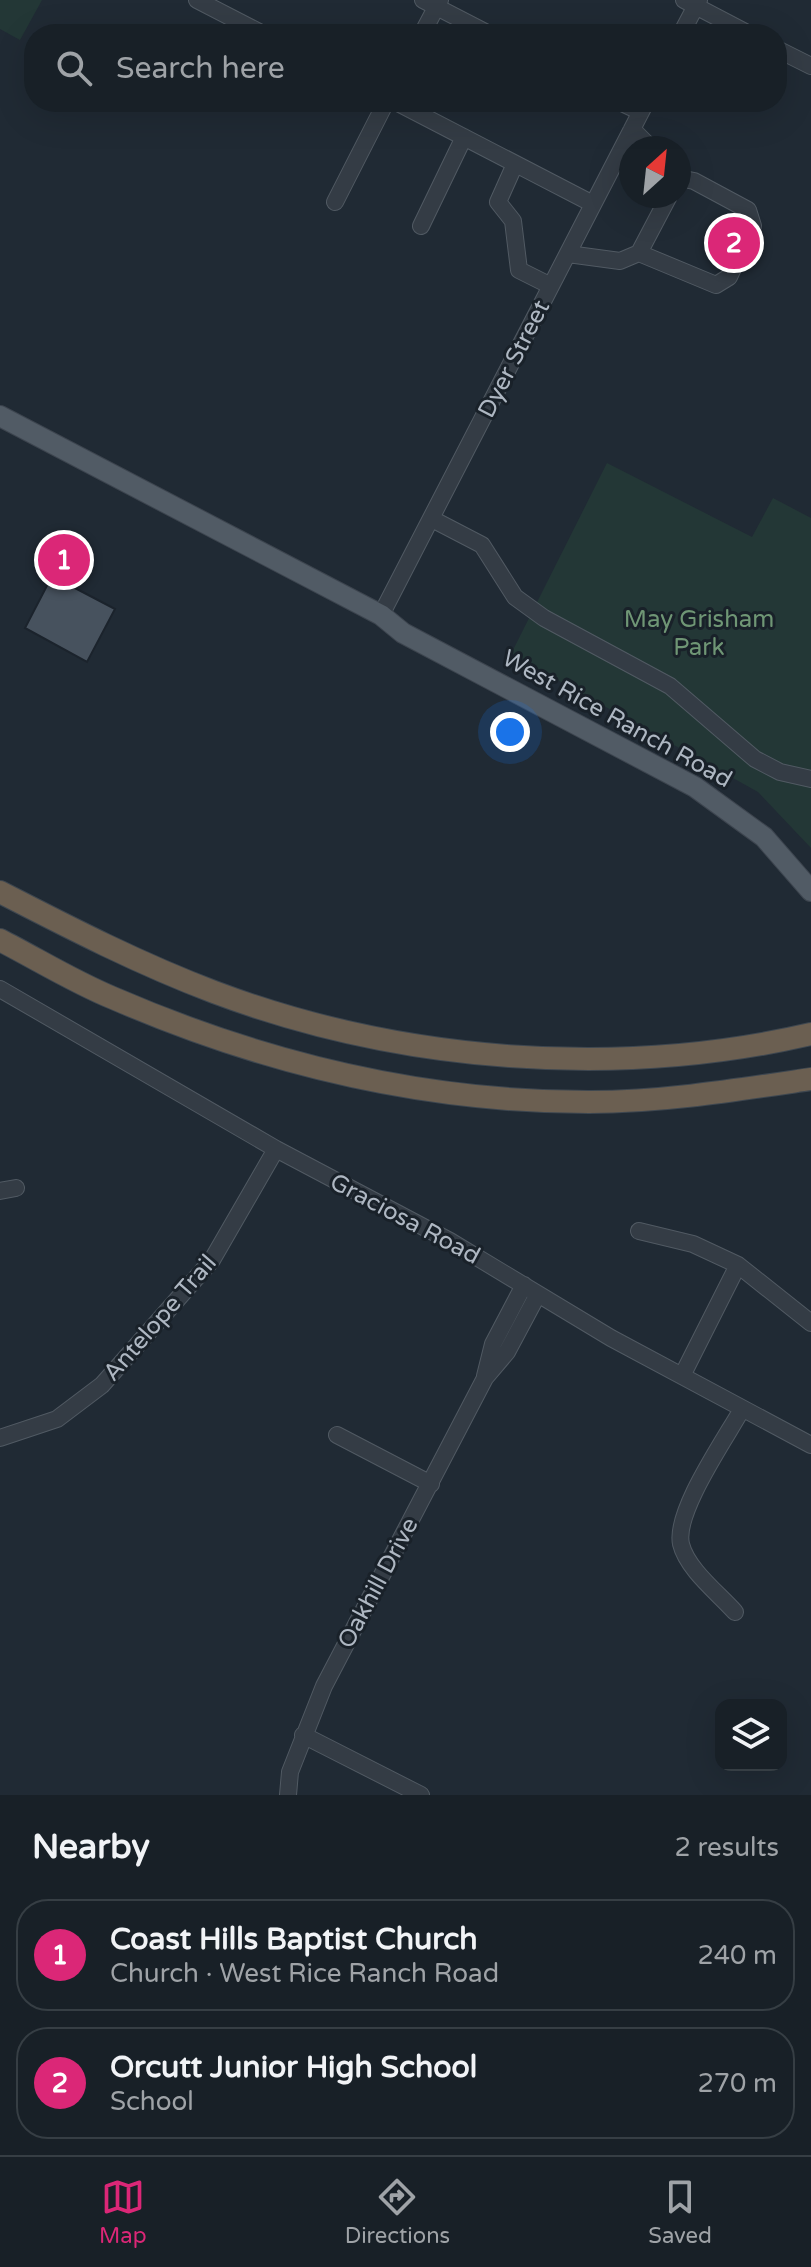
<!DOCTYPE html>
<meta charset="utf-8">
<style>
body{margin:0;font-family:"Varela Round",sans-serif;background:#252d33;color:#f1f3f6}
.controls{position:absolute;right:24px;bottom:24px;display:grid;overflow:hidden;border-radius:16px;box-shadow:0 8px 32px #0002}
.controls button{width:72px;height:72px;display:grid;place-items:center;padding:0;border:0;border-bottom:2px solid #363e44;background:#182027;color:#f1f3f6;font:40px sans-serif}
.compass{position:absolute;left:619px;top:136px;width:72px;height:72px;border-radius:50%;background:#182027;box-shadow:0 8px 32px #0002;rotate:27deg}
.you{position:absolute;left:510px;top:732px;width:28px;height:28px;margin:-20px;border:6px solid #fff;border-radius:50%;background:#1a73e8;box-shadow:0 0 0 12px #1a73e833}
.badge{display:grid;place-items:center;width:52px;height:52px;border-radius:50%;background:#db2777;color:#fff;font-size:26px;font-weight:700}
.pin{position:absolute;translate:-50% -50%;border:4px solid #fff;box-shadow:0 2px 8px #0006}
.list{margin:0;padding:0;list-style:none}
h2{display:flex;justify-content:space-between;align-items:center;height:104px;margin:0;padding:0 32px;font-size:34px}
h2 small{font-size:26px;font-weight:400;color:#9fa3a7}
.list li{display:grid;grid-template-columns:52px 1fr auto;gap:24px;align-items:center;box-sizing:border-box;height:112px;margin:0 16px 16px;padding:0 16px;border:2px solid #363e44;border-radius:32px}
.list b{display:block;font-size:30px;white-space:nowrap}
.list p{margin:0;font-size:26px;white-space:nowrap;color:#9fa3a7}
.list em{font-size:26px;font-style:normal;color:#9fa3a7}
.icon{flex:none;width:44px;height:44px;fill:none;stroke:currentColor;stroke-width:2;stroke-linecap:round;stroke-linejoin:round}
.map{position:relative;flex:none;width:811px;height:1795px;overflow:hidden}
.search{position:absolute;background:#182027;box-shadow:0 8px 32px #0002;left:24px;right:24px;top:24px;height:88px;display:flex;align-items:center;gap:20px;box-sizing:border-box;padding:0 28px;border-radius:32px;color:#9fa3a7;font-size:30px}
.sheet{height:360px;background:#182027}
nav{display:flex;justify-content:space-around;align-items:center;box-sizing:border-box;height:112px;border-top:2px solid #363e44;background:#182027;font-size:22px;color:#9fa3a7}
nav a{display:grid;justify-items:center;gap:4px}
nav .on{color:#db2777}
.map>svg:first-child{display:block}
.green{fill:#233736}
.building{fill:#47525e;stroke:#1b232c;stroke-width:2}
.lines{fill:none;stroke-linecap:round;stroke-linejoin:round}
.minor-casing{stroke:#515a63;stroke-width:18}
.major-casing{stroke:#3d454f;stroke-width:22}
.highway-casing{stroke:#3e4750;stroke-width:24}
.minor{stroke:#343c45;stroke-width:16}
.major{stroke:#515b65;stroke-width:20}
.highway{stroke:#6b5f51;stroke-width:22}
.labels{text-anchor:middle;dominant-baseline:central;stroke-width:6;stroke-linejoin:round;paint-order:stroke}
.street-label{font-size:24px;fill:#aeb7c2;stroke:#192129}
.park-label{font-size:24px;fill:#6f9675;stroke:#192129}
</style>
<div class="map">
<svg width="811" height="1795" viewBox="0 0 811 1795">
<rect width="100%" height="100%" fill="#202a34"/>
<path class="green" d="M 0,0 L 42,0 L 20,40 L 0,29 Z
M 607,463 L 752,537 L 773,498 L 811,518 L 811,848 L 758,792 L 511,654 Z"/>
<path class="building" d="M 52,576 L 115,609 L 87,662 L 25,628 Z"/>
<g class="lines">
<g class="minor-casing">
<path id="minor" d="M 197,0 L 263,34
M 423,0 L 489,34
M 684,0 L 749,34
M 422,34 L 440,0
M 681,34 L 699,0
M 777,49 L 811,66
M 396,102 L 593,204
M 620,102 L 641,112
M 632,129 L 651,148
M 515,164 L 498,202 L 513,221 L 519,270 L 551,286
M 335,202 L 386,102
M 421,226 L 464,137
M 639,253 L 669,196
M 568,254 L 620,261 L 639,253 L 716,285 L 729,277 L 753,226 L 748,210 L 694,181 L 679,178
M 432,519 L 482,545 L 515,597 L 544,618 L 670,686 L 755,759 L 780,772 L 811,779
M 381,615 L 646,102
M 0,989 L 276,1149 L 450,1241 L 611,1338 L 811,1445
M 0,1191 L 16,1188
M 639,1231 L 693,1244 L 738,1265 L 811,1323
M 485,1376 L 493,1344 L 524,1285
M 682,1376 L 738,1265
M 337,1435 L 431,1484
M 0,1438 L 57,1419 L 102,1385 L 212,1260 L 276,1149
M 735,1612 C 718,1593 687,1569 681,1544 C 674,1512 726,1438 742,1409
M 303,1735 L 421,1795
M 288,1795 L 290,1772 L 324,1686 L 485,1378 L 507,1352 L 538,1294"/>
</g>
<g class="major-casing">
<path id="major" d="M 0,416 L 381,615 L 403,633 L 695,787 L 764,837 L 811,891"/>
</g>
<g class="highway-casing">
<path id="highway" d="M 0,892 C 70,928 140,964 214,992 C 400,1062 617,1079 811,1034
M 0,940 C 37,959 74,982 113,998 C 263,1063 424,1102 589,1102 C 663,1102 737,1090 811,1079"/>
</g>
<use href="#minor" class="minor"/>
<use href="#major" class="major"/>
<use href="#highway" class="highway"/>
</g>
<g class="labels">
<g class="street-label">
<text transform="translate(514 359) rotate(-63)">Dyer Street</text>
<text transform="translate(617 719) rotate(29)">West Rice Ranch Road</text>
<text transform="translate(405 1219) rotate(28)">Graciosa Road</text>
<text transform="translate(160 1318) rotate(-49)">Antelope Trail</text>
<text transform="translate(378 1583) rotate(-62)">Oakhill Drive</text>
</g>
<g class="park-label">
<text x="699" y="619">May Grisham<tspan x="699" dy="28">Park</tspan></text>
</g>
</g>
</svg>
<div class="controls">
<button><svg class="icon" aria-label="layers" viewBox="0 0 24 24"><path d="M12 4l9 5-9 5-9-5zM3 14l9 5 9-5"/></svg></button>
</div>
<svg class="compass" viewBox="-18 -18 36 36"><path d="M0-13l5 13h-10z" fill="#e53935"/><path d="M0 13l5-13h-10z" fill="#9fa3a7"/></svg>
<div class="you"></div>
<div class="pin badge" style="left:64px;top:560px">1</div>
<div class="pin badge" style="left:734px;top:243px">2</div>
<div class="search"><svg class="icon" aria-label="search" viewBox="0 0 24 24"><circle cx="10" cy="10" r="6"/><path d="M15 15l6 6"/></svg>Search here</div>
</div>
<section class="sheet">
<h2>Nearby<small>2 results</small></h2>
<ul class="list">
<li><span class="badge">1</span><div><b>Coast Hills Baptist Church</b><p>Church · West Rice Ranch Road</p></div><em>240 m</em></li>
<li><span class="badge">2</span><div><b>Orcutt Junior High School</b><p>School</p></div><em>270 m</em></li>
</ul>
</section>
<nav>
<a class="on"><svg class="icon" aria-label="map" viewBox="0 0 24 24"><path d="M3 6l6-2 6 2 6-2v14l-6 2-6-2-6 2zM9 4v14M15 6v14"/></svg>Map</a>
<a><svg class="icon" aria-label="directions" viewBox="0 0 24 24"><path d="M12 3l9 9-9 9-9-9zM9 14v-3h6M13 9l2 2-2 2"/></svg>Directions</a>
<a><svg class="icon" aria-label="saved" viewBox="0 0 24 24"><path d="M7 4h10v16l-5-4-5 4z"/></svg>Saved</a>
</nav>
